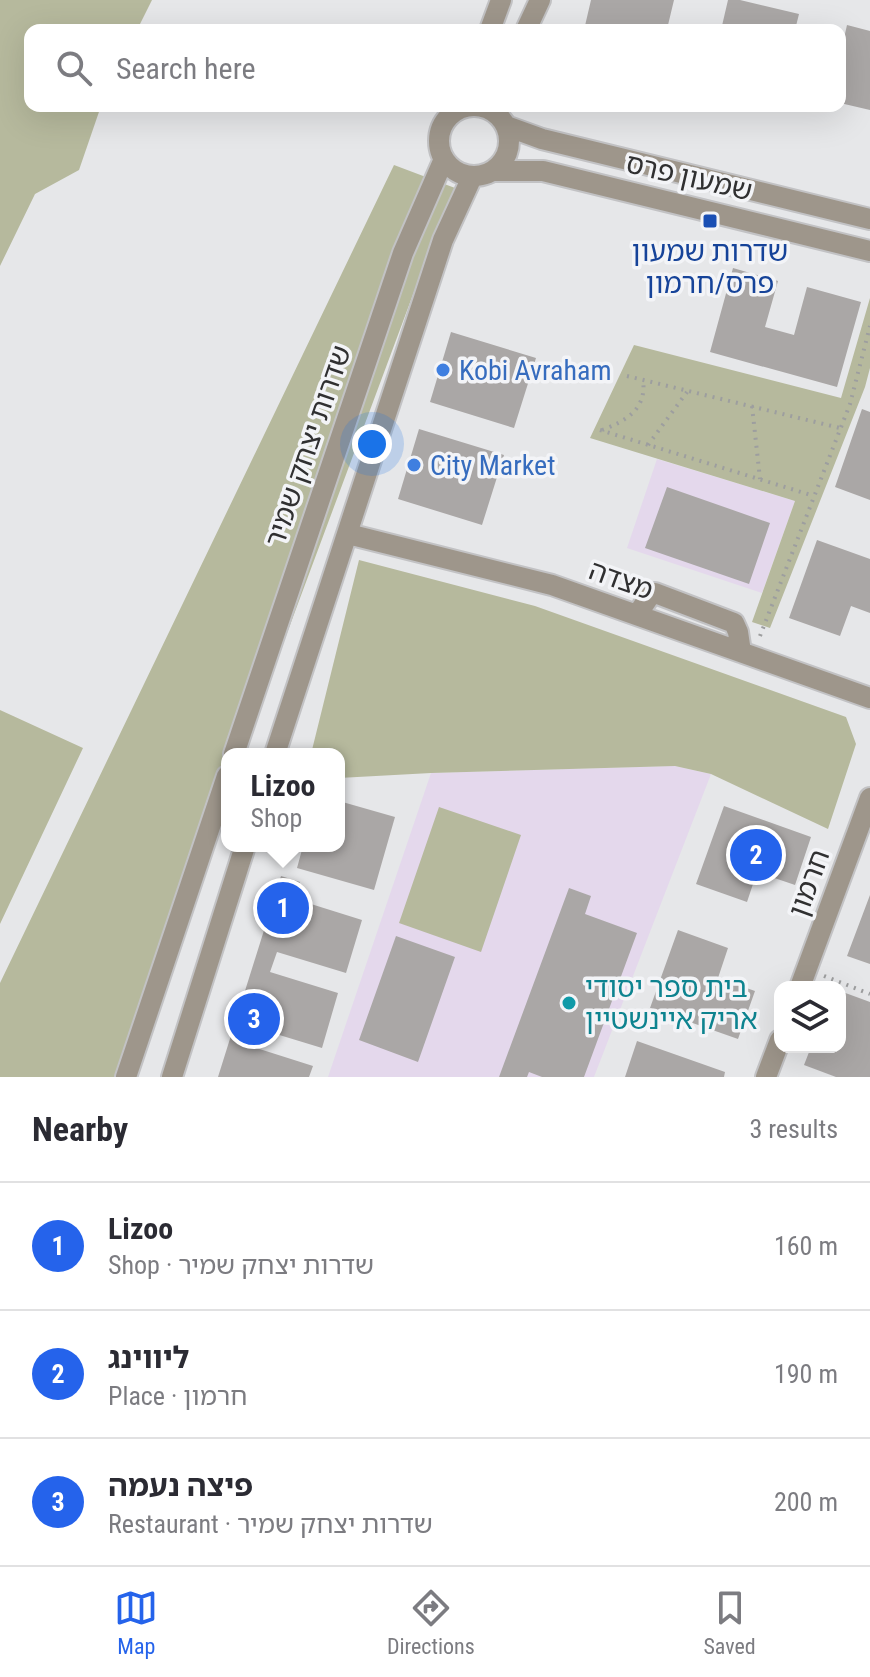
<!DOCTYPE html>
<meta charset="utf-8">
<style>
body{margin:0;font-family:"Roboto Condensed","Noto Sans Hebrew",sans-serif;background:#f2f2f3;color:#2b2b33}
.controls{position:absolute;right:24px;bottom:24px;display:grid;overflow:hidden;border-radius:16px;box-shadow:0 8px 32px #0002}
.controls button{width:72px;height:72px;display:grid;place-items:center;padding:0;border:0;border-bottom:2px solid #e1e1e2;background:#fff;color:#2b2b33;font:40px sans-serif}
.you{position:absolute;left:372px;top:444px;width:28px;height:28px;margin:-20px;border:6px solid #fff;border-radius:50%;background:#1a73e8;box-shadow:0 0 0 12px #1a73e833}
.badge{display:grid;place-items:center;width:52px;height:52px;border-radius:50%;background:#2563eb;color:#fff;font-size:26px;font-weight:700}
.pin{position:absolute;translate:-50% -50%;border:4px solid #fff;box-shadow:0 2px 8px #0006}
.popup{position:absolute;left:221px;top:748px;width:124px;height:104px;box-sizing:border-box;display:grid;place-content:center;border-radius:16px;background:#fff;filter:drop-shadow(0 2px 6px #0005);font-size:26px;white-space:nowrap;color:#7c7c81}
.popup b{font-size:30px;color:#2b2b33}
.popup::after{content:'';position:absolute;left:50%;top:100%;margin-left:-16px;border:16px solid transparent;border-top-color:#fff}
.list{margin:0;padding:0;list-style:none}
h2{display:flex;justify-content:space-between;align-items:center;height:104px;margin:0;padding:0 32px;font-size:34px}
h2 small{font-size:26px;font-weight:400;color:#7c7c81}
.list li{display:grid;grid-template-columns:52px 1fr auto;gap:24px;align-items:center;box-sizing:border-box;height:128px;padding:0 32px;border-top:2px solid #e1e1e2}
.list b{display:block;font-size:30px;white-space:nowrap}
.list p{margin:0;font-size:26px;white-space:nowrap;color:#7c7c81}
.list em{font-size:26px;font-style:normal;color:#7c7c81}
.icon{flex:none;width:44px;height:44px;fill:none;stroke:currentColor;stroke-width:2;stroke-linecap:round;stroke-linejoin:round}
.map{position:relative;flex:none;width:870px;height:1077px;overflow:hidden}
.search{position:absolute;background:#fff;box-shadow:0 8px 32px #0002;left:24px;right:24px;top:24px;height:88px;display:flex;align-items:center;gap:20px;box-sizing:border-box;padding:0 28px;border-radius:16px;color:#7c7c81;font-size:30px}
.sheet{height:488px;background:#fff}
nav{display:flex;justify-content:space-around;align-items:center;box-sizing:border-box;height:112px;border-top:2px solid #e1e1e2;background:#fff;font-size:22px;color:#7c7c81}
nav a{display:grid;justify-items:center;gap:4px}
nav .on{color:#2563eb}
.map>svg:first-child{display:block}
.education{fill:#e4d8ec}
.green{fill:#b6b99d}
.building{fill:#aaa7a6}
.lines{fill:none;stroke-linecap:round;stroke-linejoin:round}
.minor-casing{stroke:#c2c2c4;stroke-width:24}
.path{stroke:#9d9e9f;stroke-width:4;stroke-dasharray:2 6;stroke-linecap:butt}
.minor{stroke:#9e968b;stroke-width:20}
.transit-dot{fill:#1a4fb4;stroke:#f3f4f7;stroke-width:3}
.shop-dot{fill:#3f7fe0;stroke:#f3f4f7;stroke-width:3}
.culture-dot{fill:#0f9aa8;stroke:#f3f4f7;stroke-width:3}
.labels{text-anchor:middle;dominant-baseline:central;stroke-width:7;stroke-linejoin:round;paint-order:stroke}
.street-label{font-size:28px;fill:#303031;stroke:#f3f4f7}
.transit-label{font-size:28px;fill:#164399;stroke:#f3f4f7}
.shop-label{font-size:28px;fill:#366cbe;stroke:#f3f4f7;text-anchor:start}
.culture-label{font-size:28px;fill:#0d838f;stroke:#f3f4f7;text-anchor:start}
</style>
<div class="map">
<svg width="870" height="1077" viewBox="0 0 870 1077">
<rect width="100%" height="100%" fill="#e6e7e9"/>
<path class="education" d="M 657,459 L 795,501 L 762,593 L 627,548 Z
M 675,766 L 711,774 L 594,1077 L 328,1077 L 431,773 Z"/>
<path class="green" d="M 0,0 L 152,0 L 137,30 L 30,30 L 30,106 L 101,106 L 79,170 L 35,194 L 0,266 Z
M 394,165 L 455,188 L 440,222 L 242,754 L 227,754 L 227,793 L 121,1077 L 0,1077 L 0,983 Z
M 870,298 L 870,368 L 865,387 L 770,628 L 752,622 L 795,501 L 590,438 L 634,345 L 841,398 Z
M 359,560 L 535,606 L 846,717 L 856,744 L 828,829 L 711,774 L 675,766 L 431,773 L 339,778 L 339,754 L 311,754 Z
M 0,710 L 83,748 L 0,924 Z
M 439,807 L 521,835 L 481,952 L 399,923 Z"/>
<path class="building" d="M 591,0 L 674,0 L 668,25 L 679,27 L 678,30 L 584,30 Z
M 728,0 L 740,0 L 799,14 L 795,30 L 721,30 Z
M 847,25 L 870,31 L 870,110 L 840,103 L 840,56 Z
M 733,268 L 778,281 L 765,327 L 794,335 L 807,287 L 861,302 L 837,387 L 710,352 Z
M 451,332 L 536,358 L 514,428 L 430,402 Z
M 862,409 L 870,412 L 870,500 L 835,487 Z
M 419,429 L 504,455 L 482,525 L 398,499 Z
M 667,487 L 770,523 L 749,584 L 645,548 Z
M 817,540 L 870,559 L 870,613 L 851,606 L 840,636 L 789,618 Z
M 339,801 L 395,817 L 374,890 L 297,868 L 303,846 L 339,846 Z
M 724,806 L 811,837 L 795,885 L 757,872 L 747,902 L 696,884 Z
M 281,876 L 300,882 L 295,899 L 362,920 L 346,973 L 277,952 L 270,972 L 338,993 L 322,1048 L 250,1026 L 244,1044 L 313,1066 L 309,1077 L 218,1077 Z
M 569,888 L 591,896 L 585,914 L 637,933 L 584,1077 L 542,1077 L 529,1072 L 527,1077 L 499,1077 Z
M 870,895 L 870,964 L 847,956 Z
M 678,930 L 728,948 L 718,978 L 755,991 L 738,1039 L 650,1008 Z
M 396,936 L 455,957 L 418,1062 L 359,1040 Z
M 840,991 L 870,1002 L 870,1077 L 836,1077 L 804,1065 L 811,1047 L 840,1047 Z
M 637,1041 L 725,1072 L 724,1077 L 625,1077 Z"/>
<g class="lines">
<g class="minor-casing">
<path id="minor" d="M 490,30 L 501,0
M 526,30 L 540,0
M439 141a35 35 0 1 1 70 0a35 35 0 1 1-70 0Z
M 506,126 L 542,139 L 870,219
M 493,171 L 543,171 L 870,251
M 348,534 L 552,585 L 870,698
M 637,615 L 649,597 L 655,593 L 734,623 L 738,632 L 741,652
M 234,754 L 403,253 L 444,159
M 275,754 L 443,240 L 472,177
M 800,987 L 870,798
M 126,1077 L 227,776
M 172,1077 L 245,846
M 766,1077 L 780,1040"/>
</g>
<path class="path" d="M 627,376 L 840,428
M 752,406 L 760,479
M 600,430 L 814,496
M 602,430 C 626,421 647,409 643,380
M 648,445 L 687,392
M 760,636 L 850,404 L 870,326
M 824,976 L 870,994"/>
<use href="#minor" class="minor"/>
</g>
<rect class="transit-dot" x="702" y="213" width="16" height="16" rx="4"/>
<g class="shop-dot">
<circle cx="443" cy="370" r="8"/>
<circle cx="414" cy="465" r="8"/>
</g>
<circle class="culture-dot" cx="569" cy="1003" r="8"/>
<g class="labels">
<g class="street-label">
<text transform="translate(689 177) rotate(13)">שמעון פרס</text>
<text transform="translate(308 446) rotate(-71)">שדרות יצחק שמיר</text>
<text transform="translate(621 580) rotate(20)">מצדה</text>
<text transform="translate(809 883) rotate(-70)">חרמון</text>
</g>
<g class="transit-label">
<text x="710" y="251">שדרות שמעון<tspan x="710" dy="32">פרס/חרמון</tspan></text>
</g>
<g class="shop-label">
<text x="459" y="370">Kobi Avraham</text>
<text x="430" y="465">City Market</text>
</g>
<g class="culture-label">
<text x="585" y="987">בית ספר יסודי<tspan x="585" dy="32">אריק איינשטיין</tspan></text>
</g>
</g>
</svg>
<div class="controls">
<button><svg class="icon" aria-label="layers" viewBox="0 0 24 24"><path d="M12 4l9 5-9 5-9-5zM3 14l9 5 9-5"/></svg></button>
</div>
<div class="you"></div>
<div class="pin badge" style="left:283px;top:908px">1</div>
<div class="popup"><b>Lizoo</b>Shop</div>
<div class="pin badge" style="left:756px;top:855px">2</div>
<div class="pin badge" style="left:254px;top:1019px">3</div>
<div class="search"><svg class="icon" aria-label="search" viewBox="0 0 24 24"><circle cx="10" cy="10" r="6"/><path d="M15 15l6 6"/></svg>Search here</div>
</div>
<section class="sheet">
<h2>Nearby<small>3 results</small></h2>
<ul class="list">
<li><span class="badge">1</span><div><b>Lizoo</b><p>Shop · שדרות יצחק שמיר</p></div><em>160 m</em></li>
<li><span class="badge">2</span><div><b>ליווינג</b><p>Place · חרמון</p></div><em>190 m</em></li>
<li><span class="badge">3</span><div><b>פיצה נעמה</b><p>Restaurant · שדרות יצחק שמיר</p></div><em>200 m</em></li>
</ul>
</section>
<nav>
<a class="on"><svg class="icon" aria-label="map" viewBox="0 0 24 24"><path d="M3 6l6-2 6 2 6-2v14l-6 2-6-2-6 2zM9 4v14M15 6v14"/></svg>Map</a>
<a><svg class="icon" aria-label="directions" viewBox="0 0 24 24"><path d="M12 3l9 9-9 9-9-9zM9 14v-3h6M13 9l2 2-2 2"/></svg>Directions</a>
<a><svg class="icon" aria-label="saved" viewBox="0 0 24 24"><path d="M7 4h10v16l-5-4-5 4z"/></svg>Saved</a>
</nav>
